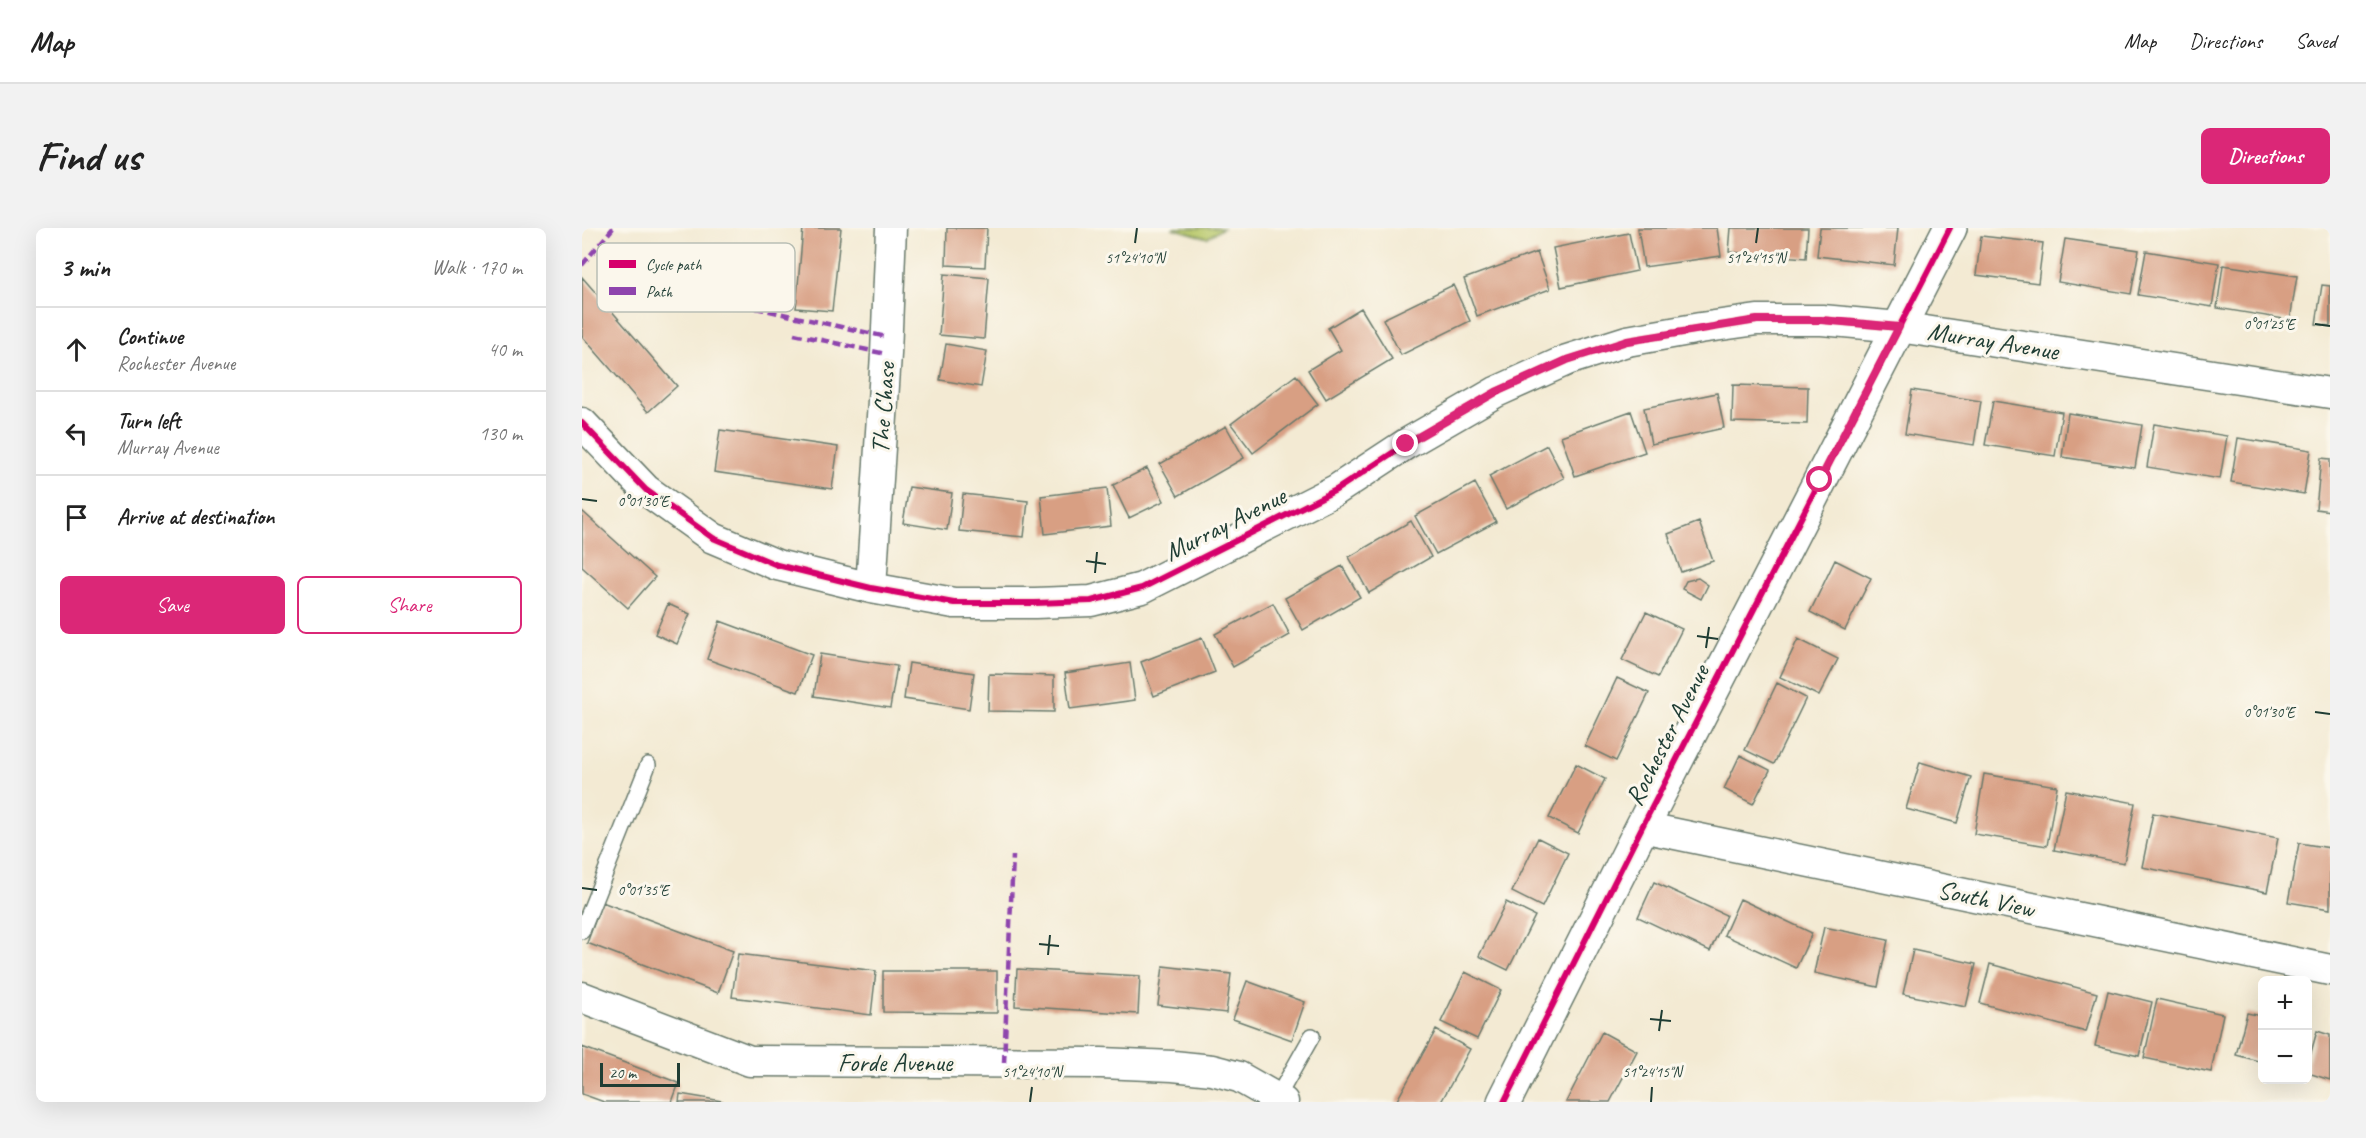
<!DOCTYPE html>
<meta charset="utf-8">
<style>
body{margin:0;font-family:Caveat,sans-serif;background:#f2f2f2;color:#222}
.controls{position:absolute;right:18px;bottom:18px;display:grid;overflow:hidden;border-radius:9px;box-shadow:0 6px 24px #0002}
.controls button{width:54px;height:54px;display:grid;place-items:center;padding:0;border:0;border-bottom:2px solid #e0e0e0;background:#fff;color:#222;font:30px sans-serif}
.scale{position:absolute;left:18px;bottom:15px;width:80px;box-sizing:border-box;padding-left:6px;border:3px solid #1f3d34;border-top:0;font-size:16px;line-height:21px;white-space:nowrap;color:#1f3d34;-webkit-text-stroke:4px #fbf7ec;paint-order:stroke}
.stop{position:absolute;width:18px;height:18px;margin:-14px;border:4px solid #db2777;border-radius:50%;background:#fff}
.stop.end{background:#db2777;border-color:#fff;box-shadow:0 2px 6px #0008}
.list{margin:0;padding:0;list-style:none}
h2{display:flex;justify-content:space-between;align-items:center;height:78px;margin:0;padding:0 24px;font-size:26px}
h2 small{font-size:20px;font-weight:400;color:#767676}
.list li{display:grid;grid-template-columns:39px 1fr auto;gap:18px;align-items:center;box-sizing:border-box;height:84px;padding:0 24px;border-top:2px solid #e0e0e0}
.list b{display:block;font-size:22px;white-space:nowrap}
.list p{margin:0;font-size:20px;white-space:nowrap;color:#767676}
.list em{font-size:20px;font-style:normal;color:#767676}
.actions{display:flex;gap:12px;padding:18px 24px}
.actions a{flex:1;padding:14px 0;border:2px solid #db2777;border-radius:9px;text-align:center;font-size:21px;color:#db2777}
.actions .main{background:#db2777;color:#fff}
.icon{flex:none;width:33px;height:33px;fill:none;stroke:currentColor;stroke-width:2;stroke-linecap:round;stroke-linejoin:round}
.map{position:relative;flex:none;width:1748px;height:874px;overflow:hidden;border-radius:9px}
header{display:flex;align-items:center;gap:36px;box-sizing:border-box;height:84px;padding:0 30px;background:#fff;border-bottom:2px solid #e0e0e0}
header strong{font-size:28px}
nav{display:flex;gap:33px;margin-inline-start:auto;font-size:21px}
.intro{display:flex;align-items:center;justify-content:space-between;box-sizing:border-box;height:144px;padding:0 36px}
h1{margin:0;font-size:42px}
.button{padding:15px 27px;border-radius:9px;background:#db2777;color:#fff;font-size:21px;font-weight:700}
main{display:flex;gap:36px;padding:0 36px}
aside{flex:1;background:#fff;border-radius:9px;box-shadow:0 6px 24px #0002}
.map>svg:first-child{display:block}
.green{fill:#b9c96c;stroke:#6c8350;stroke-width:1.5}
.building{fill:#d89f83}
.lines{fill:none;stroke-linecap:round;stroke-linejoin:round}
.service-casing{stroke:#697a6c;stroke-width:18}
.minor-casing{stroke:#697a6c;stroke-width:33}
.tertiary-casing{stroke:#697a6c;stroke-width:36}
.service{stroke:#fff;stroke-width:15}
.minor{stroke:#fff;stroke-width:30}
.tertiary{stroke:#fff;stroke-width:33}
.quiet{stroke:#8e44ad;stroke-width:4.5;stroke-dasharray:9 4.5;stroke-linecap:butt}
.cycleway-casing{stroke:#fbf7ec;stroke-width:10}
.cycleway{stroke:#d6006c;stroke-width:6}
.route{stroke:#db2777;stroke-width:8}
.ticks{fill:none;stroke:#1f3d34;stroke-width:2}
.labels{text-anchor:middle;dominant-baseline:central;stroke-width:6;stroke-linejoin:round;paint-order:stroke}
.street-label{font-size:26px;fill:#1f3d34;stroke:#fbf7ec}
.key{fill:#fbf7ec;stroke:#b9bfb5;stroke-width:1.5}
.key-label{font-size:16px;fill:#1f3d34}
.ticks-label{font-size:15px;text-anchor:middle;fill:#1f3d34;stroke:#fbf7ec;stroke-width:6;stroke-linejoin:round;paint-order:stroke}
</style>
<header>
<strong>Map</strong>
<nav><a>Map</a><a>Directions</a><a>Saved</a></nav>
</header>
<div class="intro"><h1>Find us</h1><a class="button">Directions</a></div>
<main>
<aside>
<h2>3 min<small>Walk · 170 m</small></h2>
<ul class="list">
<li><svg class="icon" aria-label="ahead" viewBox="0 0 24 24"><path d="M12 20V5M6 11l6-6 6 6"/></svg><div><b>Continue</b><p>Rochester Avenue</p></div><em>40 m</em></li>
<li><svg class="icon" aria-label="left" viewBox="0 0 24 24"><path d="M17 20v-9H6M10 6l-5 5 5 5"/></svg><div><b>Turn left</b><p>Murray Avenue</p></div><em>130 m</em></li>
<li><svg class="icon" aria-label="arrive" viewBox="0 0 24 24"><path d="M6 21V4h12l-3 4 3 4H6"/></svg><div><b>Arrive at destination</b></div></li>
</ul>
<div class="actions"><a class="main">Save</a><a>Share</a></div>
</aside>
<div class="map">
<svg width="1748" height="874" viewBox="0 0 1748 874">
<rect width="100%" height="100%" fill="#fbf7ec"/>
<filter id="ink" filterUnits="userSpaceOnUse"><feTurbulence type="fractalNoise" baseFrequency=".0167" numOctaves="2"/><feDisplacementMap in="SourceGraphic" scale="12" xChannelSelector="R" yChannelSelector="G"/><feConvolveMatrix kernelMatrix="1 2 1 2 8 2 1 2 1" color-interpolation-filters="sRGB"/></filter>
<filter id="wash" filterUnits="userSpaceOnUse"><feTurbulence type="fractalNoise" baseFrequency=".008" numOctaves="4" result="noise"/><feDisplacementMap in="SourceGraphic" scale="24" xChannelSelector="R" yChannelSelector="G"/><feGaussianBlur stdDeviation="1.35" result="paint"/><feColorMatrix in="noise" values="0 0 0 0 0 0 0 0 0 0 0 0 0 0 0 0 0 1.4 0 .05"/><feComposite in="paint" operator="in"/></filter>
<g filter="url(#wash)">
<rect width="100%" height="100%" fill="#f3ead3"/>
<path class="green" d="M 590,0 L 641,0 L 625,10 Z"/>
<g id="blocks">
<path class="building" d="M 221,0 L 259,0 L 250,83 L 214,80 Z
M 365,0 L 405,0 L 403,39 L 364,37 Z
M 1056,0 L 1135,0 L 1139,28 L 1062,39 Z
M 1149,0 L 1226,0 L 1224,30 L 1147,24 Z
M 1238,0 L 1316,0 L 1312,37 L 1235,28 Z
M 1047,5 L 1055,43 L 979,59 L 971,20 Z
M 1399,8 L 1461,15 L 1456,55 L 1394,47 Z
M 1483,11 L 1557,22 L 1549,66 L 1476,54 Z
M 1564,23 L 1637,35 L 1630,79 L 1556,67 Z
M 955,24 L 968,61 L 895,88 L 882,51 Z
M 1641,37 L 1715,48 L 1708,92 L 1635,80 Z
M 362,46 L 407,50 L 402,111 L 357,107 Z
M 0,49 L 95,158 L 66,184 L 0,108 Z
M 871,57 L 888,93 L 819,127 L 801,91 Z
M 1740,57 L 1748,58 L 1748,98 L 1734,96 Z
M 779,80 L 810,131 L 744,171 L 726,142 L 759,122 L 746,100 Z
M 364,116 L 405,123 L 399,159 L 358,152 Z
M 714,147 L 736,176 L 671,225 L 649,196 Z
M 1151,157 L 1226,159 L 1225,196 L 1150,194 Z
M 1330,162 L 1399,173 L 1392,217 L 1323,206 Z
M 1135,165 L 1142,200 L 1069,216 L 1062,180 Z
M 1411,173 L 1480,184 L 1473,228 L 1403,217 Z
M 1049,183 L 1063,224 L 993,248 L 979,208 Z
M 1486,185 L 1560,197 L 1553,240 L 1480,229 Z
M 1572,196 L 1645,208 L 1638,251 L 1565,239 Z
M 644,198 L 662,230 L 596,268 L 578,236 Z
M 138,202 L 256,219 L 250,261 L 132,244 Z
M 1656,210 L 1729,222 L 1722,266 L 1649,254 Z
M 965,217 L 982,250 L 924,281 L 907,248 Z
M 1739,230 L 1748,231 L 1748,283 L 1734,281 Z
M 565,240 L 582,273 L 547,290 L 531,257 Z
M 893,255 L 914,294 L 854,326 L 833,288 Z
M 327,259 L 370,265 L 365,302 L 321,295 Z
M 525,260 L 529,298 L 463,306 L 459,268 Z
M 381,266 L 446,273 L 442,309 L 377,303 Z
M 0,283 L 73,349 L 46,380 L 0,339 Z
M 829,293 L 849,329 L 787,365 L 767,329 Z
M 1117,294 L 1131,333 L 1099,344 L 1086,306 Z
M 1253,332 L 1289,350 L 1263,402 L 1228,384 Z
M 760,338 L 778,369 L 721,402 L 703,370 Z
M 1116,350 L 1126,357 L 1119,371 L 1100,361 L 1104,353 Z
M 691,375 L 708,407 L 651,439 L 633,406 Z
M 86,376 L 108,386 L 95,416 L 73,406 Z
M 1064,384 L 1100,401 L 1076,449 L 1040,432 Z
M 138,393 L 230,427 L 216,464 L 125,431 Z
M 620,410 L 633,444 L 572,468 L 559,434 Z
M 1216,411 L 1256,431 L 1237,468 L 1198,449 Z
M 238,426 L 315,438 L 308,480 L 232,468 Z
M 327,435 L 392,445 L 387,481 L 322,471 Z
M 548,435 L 553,472 L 488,481 L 483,445 Z
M 407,446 L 472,448 L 472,484 L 406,483 Z
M 1035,450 L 1067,465 L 1034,533 L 1003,518 Z
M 1195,455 L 1224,470 L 1192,536 L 1163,522 Z
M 1158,527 L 1188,542 L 1171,576 L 1142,561 Z
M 1338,534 L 1389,549 L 1375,595 L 1324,581 Z
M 994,536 L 1023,551 L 996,605 L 967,590 Z
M 1402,546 L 1475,558 L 1465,618 L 1392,606 Z
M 1484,562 L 1553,575 L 1542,635 L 1472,622 Z
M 1571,585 L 1696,610 L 1685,664 L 1560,639 Z
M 956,610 L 986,625 L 960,679 L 930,664 Z
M 1717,615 L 1748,620 L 1748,681 L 1706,674 Z
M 1072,654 L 1144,687 L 1128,723 L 1056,689 Z
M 1158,671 L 1230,705 L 1214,740 L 1142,707 Z
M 20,674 L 151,723 L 136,765 L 5,715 Z
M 924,674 L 953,688 L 926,742 L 897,728 Z
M 1242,699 L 1306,712 L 1296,759 L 1232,745 Z
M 1331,722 L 1394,736 L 1384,779 L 1321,766 Z
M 156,726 L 294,743 L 289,787 L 150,769 Z
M 1408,736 L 1515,765 L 1504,804 L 1398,775 Z
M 581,738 L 649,746 L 644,785 L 576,777 Z
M 435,741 L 558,748 L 556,786 L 433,778 Z
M 301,743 L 415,743 L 415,785 L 301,784 Z
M 883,744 L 919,762 L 895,811 L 859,794 Z
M 665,753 L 723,774 L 710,812 L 651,791 Z
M 1526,763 L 1570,774 L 1557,828 L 1513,818 Z
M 1575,771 L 1641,786 L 1629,844 L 1562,830 Z
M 1665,785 L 1680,788 L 1680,834 L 1654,827 Z
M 854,802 L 888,821 L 859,874 L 814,874 Z
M 1735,803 L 1748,807 L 1748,852 L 1726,845 L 1726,835 Z
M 1020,804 L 1055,823 L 1028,874 L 984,874 Z
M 0,819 L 97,855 L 90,874 L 22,874 L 0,866 Z
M 98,866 L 140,873 L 139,874 L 97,874 Z"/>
</g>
</g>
<g filter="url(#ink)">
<use href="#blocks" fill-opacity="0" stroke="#697a6c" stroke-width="1.5"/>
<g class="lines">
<g class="service-casing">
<path id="service" d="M 0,703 L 66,537
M 695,870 L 730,808"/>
</g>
<g class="minor-casing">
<path id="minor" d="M 0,195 L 64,262 L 131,310 L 195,337 L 289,360 L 372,375 L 453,375 L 509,373 L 560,360 L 754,262 L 824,216 L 914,164 L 985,132 L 1045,113 L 1118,100 L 1175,92 L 1240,92 L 1317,99 L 1748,165
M 289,360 L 304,126 L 309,0
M 1060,599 L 1748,742
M 0,769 L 168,833 L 519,835 L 591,838 L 630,842 L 657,849 L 701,874"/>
</g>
<g class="tertiary-casing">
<path id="tertiary" d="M 922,874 L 1060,599 L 1368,0"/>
</g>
<use href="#service" class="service"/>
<use href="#minor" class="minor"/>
<use href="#tertiary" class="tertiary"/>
<path class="quiet" d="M 133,25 L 142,73 L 305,109
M 0,37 L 31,0
M 212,106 L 304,126
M 422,835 L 431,628"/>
<g class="cycleway-casing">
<path id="cycleway" d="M 0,195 L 64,262 L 131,310 L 195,337 L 289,360 L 372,375 L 453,375 L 509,373 L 560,360 L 754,262 L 824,216 L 914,164 L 985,132 L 1045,113 L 1175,92 L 1240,92 L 1317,99
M 922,874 L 1060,599 L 1368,0"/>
</g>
<use href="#cycleway" class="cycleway"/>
</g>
</g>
<g class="lines" filter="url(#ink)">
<path class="route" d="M 824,216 L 914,164 L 985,132 L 1045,113 L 1175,92 L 1239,92 L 1317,99 L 1238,252"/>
</g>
<path class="ticks" d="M 553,15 L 555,0M 1174,15 L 1176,0M 1733,96 L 1748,98M 0,271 L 15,273M 504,333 L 524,336M 513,345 L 515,324M 1115,408 L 1136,411M 1124,420 L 1127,399M 1733,484 L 1748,486M 0,660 L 15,662M 457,716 L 477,718M 466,727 L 468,707M 1068,791 L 1089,793M 1077,803 L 1080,782M 448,874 L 450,859M 1069,874 L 1070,859"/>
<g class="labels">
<g class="street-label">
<text transform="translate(1411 113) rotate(9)">Murray Avenue</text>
<text transform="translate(301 180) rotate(-86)">The Chase</text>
<text transform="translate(643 296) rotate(-27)">Murray Avenue</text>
<text transform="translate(1085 507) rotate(-63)">Rochester Avenue</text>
<text transform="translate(1404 671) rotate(12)">South View</text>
<text x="313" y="834">Forde Avenue</text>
</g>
</g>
<rect x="15" y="15" width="198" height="69" rx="9" class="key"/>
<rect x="27" y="32" width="27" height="8" fill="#d6006c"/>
<rect x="27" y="59" width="27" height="8" fill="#8e44ad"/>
<g class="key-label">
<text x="64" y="42">Cycle path</text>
<text x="64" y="69">Path</text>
</g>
<g class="ticks-label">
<text x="553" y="35">51°24'10"N</text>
<text x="1174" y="35">51°24'15"N</text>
<text x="1687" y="101">0°01'25"E</text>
<text x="61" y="278">0°01'30"E</text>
<text x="1687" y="489">0°01'30"E</text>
<text x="61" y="667">0°01'35"E</text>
<text x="450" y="849">51°24'10"N</text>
<text x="1070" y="849">51°24'15"N</text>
</g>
</svg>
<div class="controls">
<button>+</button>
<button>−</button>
</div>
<div class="scale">20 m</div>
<div class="stop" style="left:1238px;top:252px"></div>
<div class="stop end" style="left:824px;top:216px"></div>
</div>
</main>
